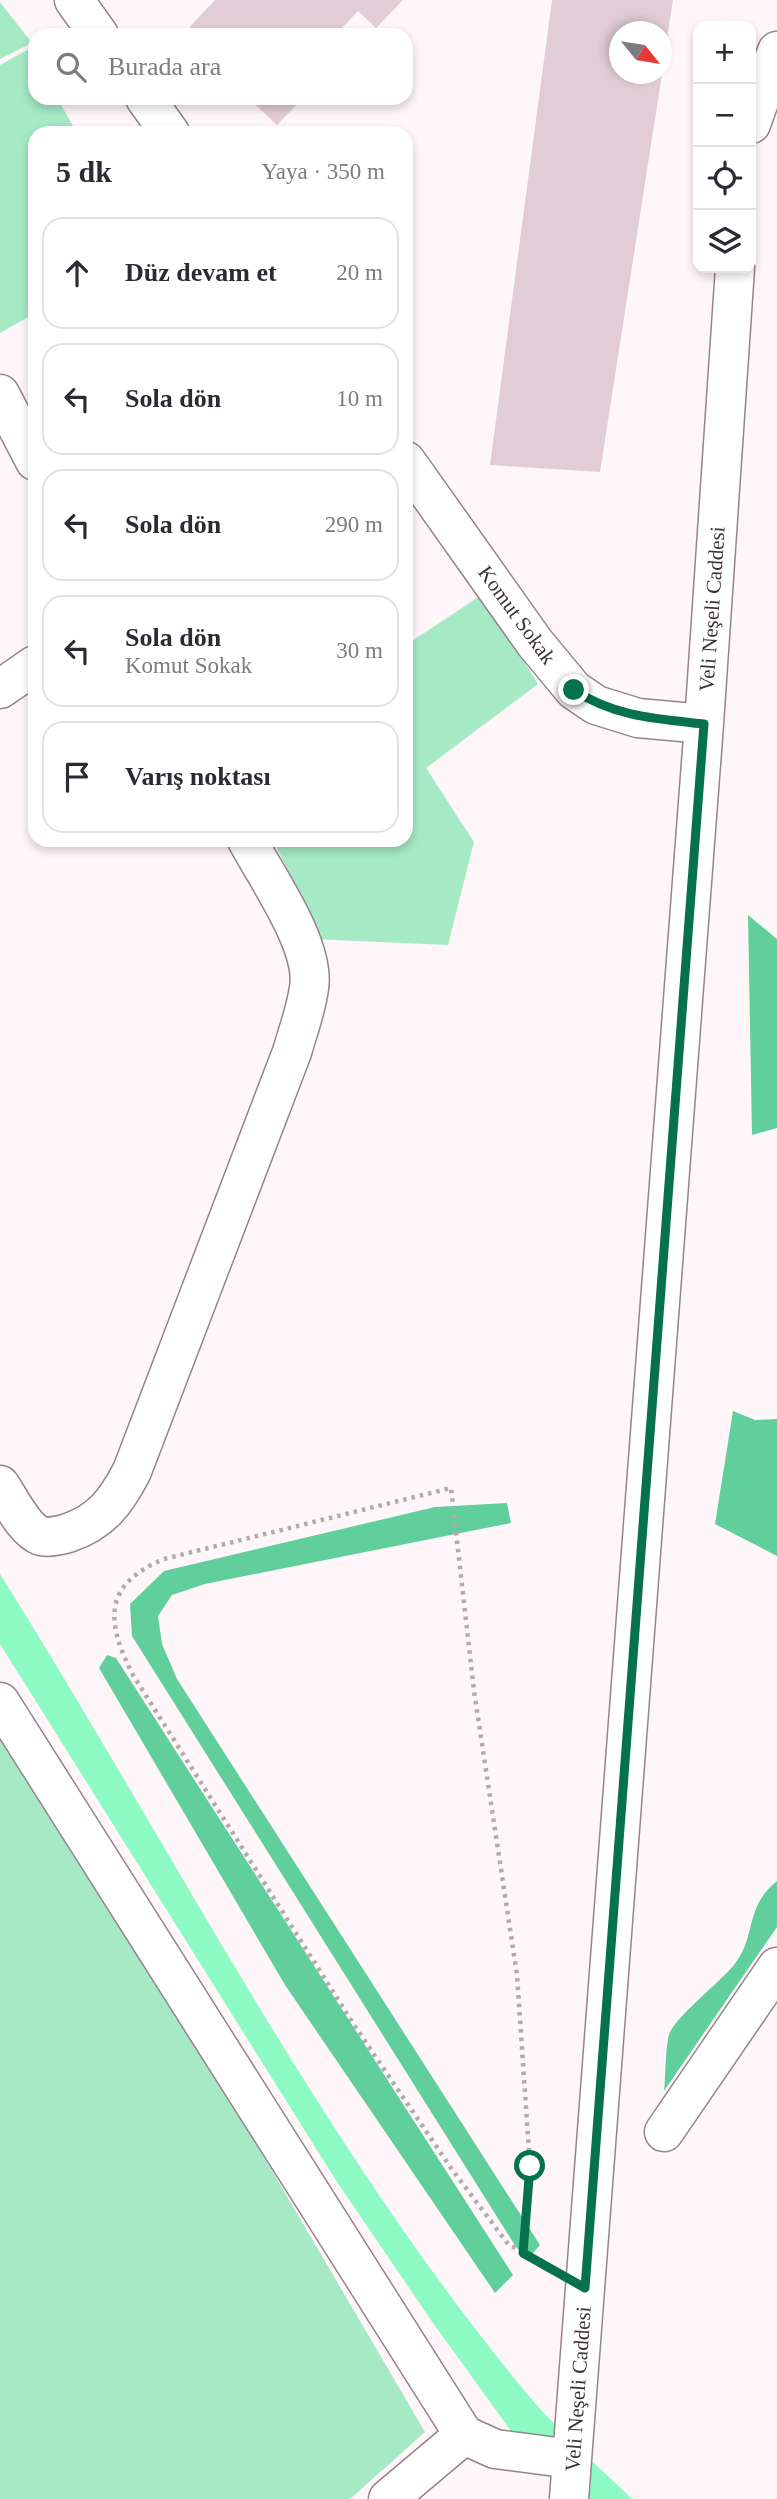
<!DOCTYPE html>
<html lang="tr">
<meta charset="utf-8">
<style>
body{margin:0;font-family:"Times New Roman",serif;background:#f7f7f7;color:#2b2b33}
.controls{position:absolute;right:21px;top:21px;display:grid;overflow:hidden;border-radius:14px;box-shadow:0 4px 10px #0003}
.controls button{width:63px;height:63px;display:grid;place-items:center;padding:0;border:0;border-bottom:2px solid #e1e1e2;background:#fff;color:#2b2b33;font:35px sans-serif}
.compass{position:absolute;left:609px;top:21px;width:63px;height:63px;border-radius:50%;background:#fff;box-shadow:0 4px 10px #0003;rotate:120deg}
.stop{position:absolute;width:21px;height:21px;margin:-16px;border:5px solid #06724b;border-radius:50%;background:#fff}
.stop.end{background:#06724b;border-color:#fff;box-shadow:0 2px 7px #0008}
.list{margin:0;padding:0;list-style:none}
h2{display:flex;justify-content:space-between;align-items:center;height:91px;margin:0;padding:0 28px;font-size:30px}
h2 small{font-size:23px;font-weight:400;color:#7c7c81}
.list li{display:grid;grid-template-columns:46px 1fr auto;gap:21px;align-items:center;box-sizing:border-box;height:112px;margin:0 14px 14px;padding:0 14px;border:2px solid #e1e1e2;border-radius:21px}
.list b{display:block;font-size:26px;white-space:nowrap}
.list p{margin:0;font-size:23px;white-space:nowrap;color:#7c7c81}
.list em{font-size:23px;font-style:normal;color:#7c7c81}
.icon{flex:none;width:38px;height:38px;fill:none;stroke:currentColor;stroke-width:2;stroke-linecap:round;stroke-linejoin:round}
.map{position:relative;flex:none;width:777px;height:2499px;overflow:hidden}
.search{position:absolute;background:#fff;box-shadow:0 4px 10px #0003;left:28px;top:28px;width:385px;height:77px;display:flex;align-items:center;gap:18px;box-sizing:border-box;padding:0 24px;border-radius:21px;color:#7c7c81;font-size:26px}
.panel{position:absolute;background:#fff;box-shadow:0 4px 10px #0003;left:28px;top:126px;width:385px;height:721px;border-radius:21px}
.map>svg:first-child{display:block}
.green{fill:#a5e9c5}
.forest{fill:#61cf9b}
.water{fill:#8dfac3}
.building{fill:#e2cdd6}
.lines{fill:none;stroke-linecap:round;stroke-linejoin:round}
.minor-casing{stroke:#97838c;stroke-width:41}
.path{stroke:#b3aaae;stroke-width:4.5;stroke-dasharray:3.5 5;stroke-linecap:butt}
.minor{stroke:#fff;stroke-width:38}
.route{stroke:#06724b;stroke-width:9}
.labels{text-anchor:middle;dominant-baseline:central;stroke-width:7;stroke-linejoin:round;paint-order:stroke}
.street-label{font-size:21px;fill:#3c3337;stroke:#fff}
</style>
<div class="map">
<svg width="777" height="2499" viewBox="0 0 777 2499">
<rect width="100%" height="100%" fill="#fff6fa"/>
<path class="green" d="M 0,2 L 32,43 L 0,59 Z
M 29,49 L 35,59 L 35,98 L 57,98 L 77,133 L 35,133 L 35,313 L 0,333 L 0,65 Z
M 483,594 L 538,684 L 426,768 L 474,842 L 448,945 L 312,939 L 295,885 L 273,840 L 406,840 L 406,645 Z
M 0,1706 L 425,2432 L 350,2499 L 0,2499 Z"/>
<path class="forest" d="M 748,915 L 777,939 L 777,1128 L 752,1135 Z
M 733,1411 L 755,1420 L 777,1419 L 777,1556 L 715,1524 Z
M 507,1503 L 511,1523 L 205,1584 L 172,1595 L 158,1616 L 162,1644 L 177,1679 L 540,2245 L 528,2259 L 516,2247 L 132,1636 L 130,1604 L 164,1571 L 435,1507 Z
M 107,1655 L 116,1658 L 513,2275 L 495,2293 L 285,1985 L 99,1668 Z
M 777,1881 L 777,1927 L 664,2091 C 666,2077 665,2043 670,2032 C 679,2014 719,1983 734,1965 C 757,1936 744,1907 777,1881 Z"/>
<path class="water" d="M 0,1574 C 173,1849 320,2144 528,2395 C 560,2433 597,2465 632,2499 L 580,2499 L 513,2434 L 433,2323 L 337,2182 L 0,1644 Z"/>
<path class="building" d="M 215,0 L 403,0 L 376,28 L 358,11 L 335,35 L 182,35 Z
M 552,0 L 673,0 L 663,64 L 662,32 L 620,32 L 620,74 L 662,74 L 600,472 L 490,465 Z
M 248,98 L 303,98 L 277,125 Z"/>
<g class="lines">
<g class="minor-casing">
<path id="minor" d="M 74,0 L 99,35
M 145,98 L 170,133
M 751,124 L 777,51
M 0,394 L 35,461
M 406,461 L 535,643 L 574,690 L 596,705 L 638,718 L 704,724
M 0,689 L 35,665
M 0,1485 C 10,1499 24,1530 41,1536 C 48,1538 61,1535 68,1533 C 101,1522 116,1502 132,1471 L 292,1052 C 298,1031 306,1010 309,988 C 316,946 267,878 247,840
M 0,1702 L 464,2435 L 495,2449 L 572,2459
M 664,2132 L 777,1967
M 388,2499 L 464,2435
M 569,2499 L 704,724 L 735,268"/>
</g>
<path class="path" d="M 523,2253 L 530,2166 L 517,1975 L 474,1691 L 451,1488 L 164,1559 C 102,1585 106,1622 133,1675 L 354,2025 L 451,2168 L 508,2244 L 551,2268"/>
<use href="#minor" class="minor"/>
</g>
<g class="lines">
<path class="route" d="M 530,2166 L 523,2253 L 585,2288 L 704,724 C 657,719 615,717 574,690"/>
</g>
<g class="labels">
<g class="street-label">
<text transform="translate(712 609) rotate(-86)">Veli Neşeli Caddesi</text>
<text transform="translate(517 615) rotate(54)">Komut Sokak</text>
<text transform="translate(578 2389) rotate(-86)">Veli Neşeli Caddesi</text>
</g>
</g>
</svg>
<div class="controls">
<button>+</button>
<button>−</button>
<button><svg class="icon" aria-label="locate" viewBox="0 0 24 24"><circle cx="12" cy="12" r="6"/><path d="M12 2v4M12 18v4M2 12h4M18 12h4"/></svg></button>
<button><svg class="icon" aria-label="layers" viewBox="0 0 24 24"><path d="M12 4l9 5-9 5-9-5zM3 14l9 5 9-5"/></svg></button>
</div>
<svg class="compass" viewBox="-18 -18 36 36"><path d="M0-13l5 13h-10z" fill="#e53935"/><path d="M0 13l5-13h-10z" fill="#7c7c81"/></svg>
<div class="stop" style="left:530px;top:2166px"></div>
<div class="stop end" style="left:574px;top:690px"></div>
<div class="search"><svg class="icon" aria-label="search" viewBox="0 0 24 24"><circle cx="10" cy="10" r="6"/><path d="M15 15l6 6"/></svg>Burada ara</div>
<section class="panel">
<h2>5 dk<small>Yaya · 350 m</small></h2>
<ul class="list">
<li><svg class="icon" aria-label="ahead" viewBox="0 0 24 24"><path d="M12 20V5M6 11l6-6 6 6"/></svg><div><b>Düz devam et</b></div><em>20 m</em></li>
<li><svg class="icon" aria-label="left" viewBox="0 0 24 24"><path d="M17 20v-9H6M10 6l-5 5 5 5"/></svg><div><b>Sola dön</b></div><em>10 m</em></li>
<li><svg class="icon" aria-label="left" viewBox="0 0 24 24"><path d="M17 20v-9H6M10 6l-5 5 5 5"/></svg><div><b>Sola dön</b></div><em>290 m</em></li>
<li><svg class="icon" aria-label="left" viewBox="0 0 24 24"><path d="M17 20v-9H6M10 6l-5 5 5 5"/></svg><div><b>Sola dön</b><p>Komut Sokak</p></div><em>30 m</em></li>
<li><svg class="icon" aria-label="arrive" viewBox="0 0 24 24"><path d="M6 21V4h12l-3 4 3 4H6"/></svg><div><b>Varış noktası</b></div></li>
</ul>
</section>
</div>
